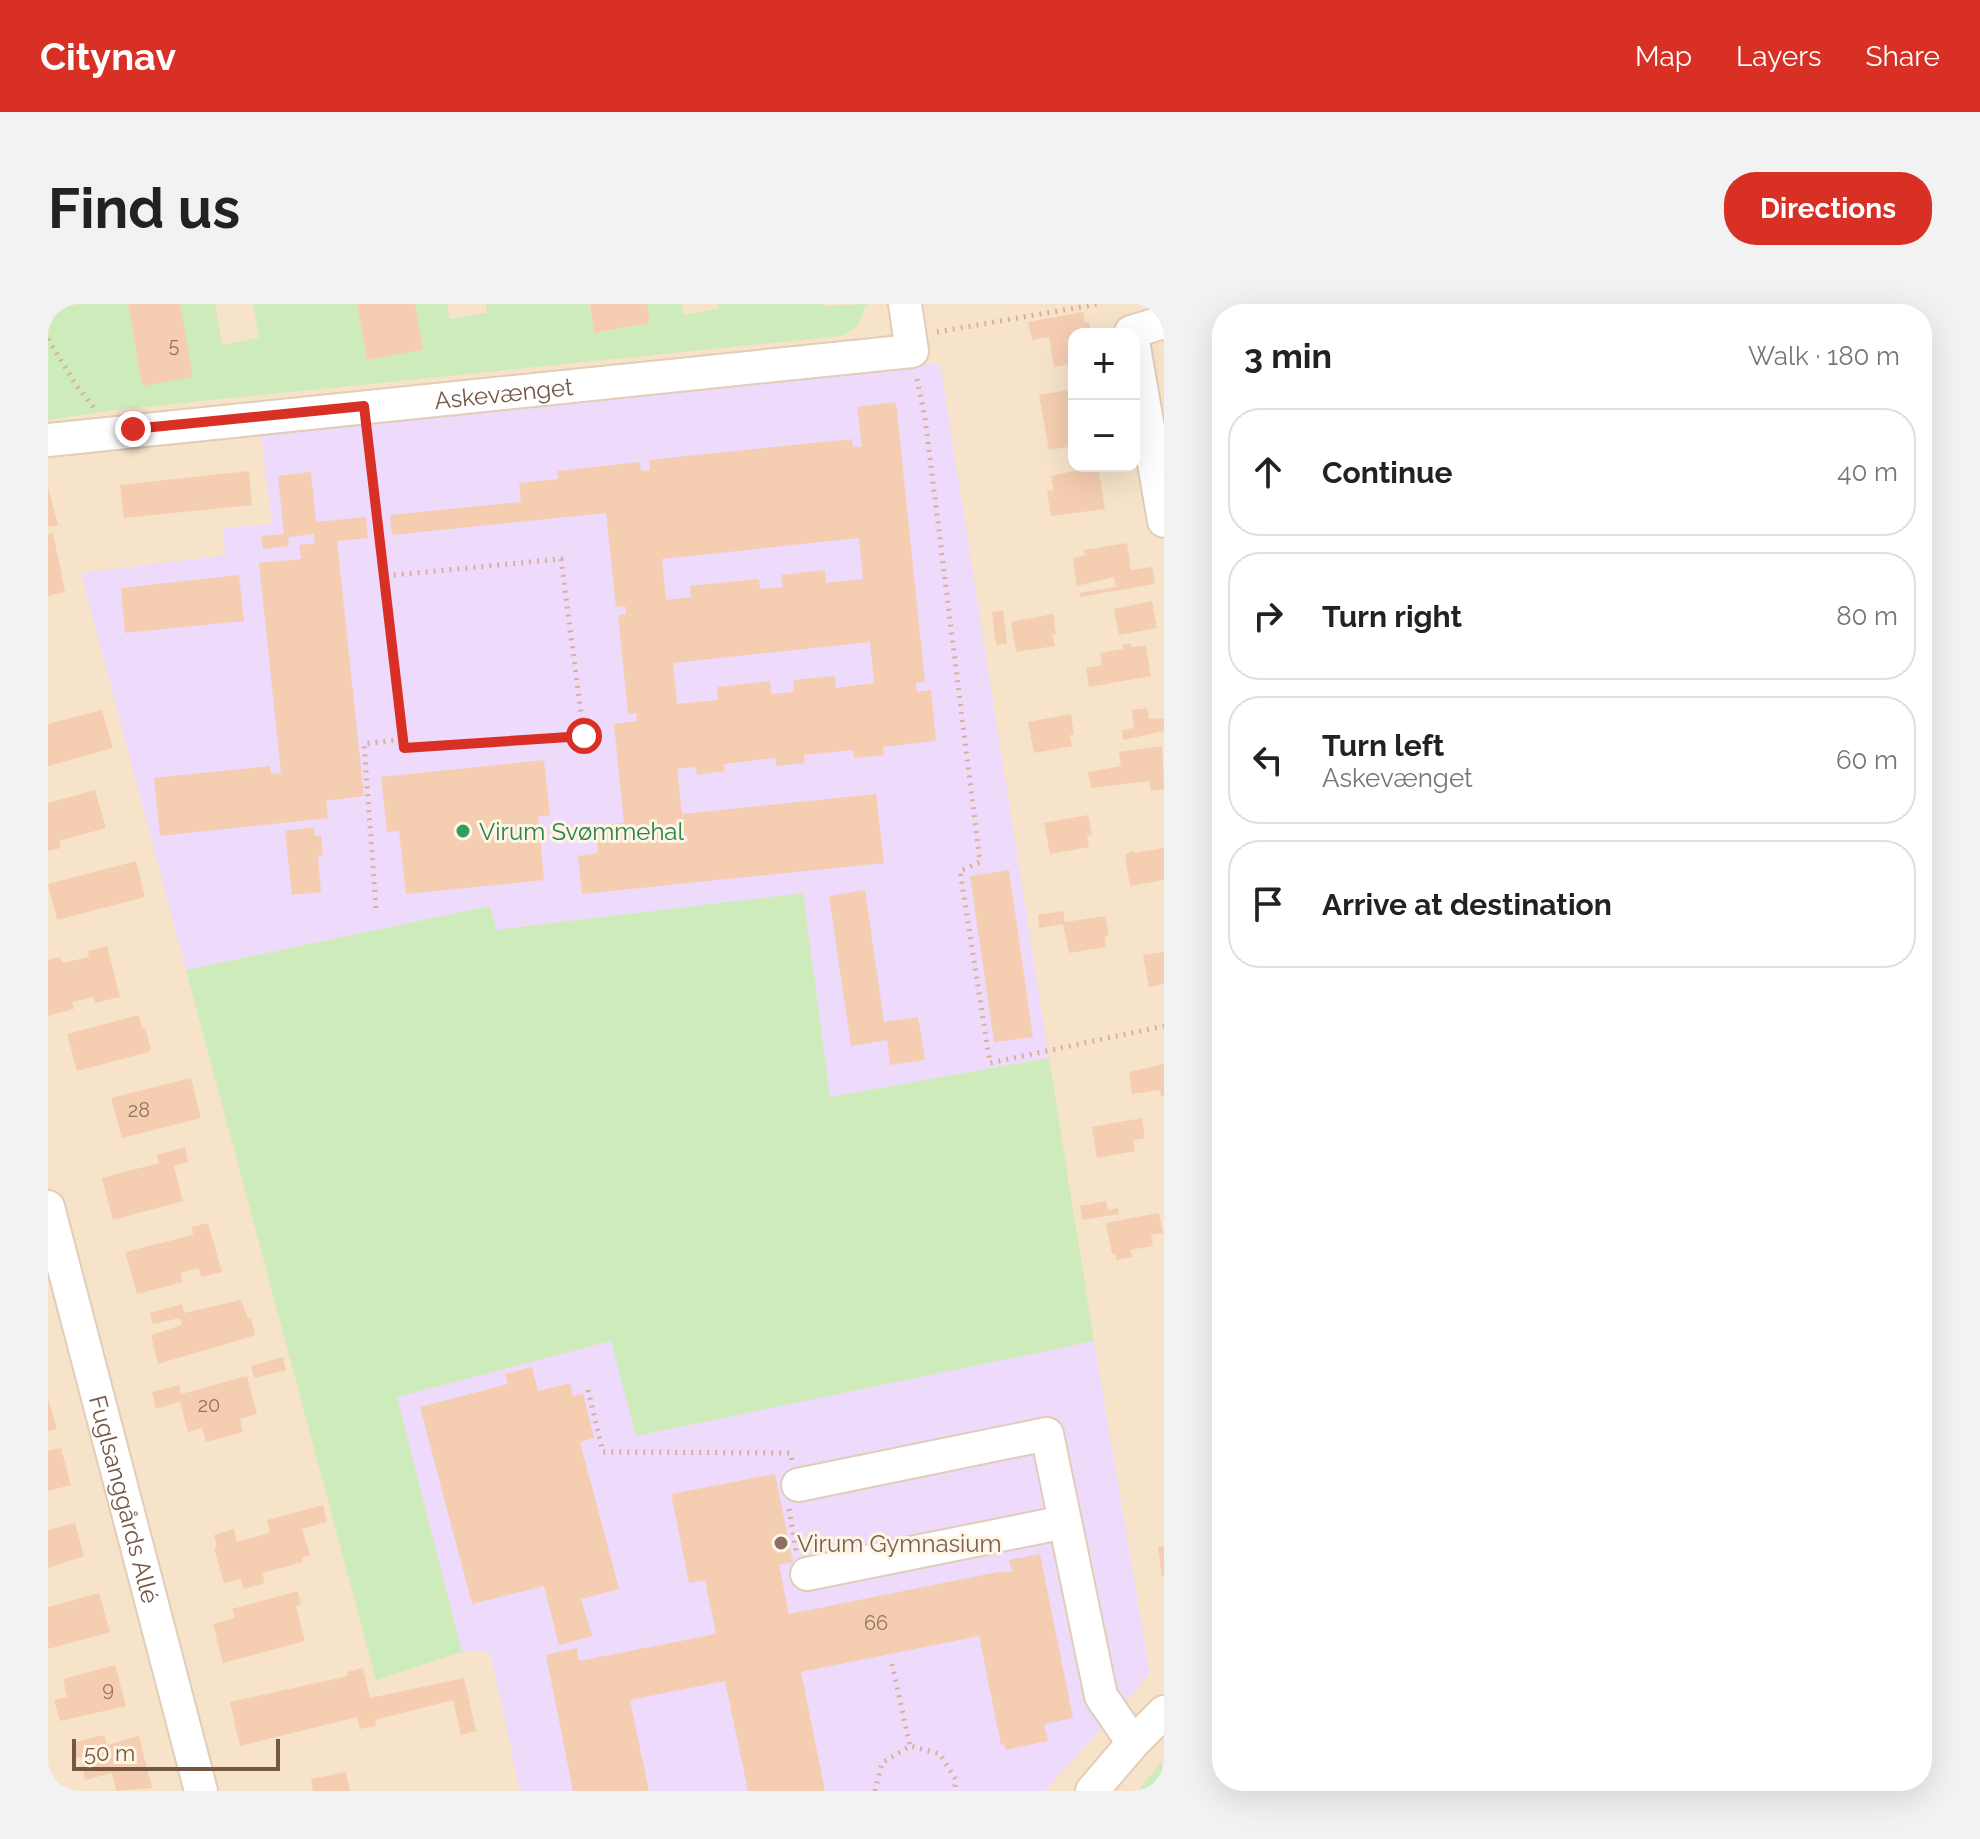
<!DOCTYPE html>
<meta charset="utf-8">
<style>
body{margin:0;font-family:Raleway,sans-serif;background:#f2f2f2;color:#222}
.controls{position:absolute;right:24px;top:24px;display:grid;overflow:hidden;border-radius:16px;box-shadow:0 8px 32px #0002}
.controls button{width:72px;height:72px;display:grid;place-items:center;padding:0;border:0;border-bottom:2px solid #e0e0e0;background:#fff;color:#222;font:40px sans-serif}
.scale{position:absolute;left:24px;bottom:20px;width:208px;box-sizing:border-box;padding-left:8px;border:4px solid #745644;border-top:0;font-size:22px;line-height:28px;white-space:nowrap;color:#745644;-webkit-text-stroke:6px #fff5e4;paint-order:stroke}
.stop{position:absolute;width:24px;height:24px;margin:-18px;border:6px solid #d93025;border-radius:50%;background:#fff}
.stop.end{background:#d93025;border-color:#fff;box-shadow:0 2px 8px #0008}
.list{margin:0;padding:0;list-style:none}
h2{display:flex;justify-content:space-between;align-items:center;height:104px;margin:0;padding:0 32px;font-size:34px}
h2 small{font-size:26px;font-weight:400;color:#767676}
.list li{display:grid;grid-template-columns:52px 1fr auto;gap:24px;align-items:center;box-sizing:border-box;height:128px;margin:0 16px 16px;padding:0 16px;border:2px solid #e0e0e0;border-radius:32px}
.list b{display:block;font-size:30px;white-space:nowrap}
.list p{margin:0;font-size:26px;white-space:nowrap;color:#767676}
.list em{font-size:26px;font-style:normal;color:#767676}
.icon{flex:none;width:44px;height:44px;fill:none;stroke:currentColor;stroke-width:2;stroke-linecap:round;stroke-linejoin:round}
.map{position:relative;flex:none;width:1116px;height:1487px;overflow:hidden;border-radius:32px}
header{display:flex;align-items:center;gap:48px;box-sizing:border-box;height:112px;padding:0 40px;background:#d93025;color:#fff}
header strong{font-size:38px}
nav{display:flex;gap:44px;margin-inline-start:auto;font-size:28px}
.intro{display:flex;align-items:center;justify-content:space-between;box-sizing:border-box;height:192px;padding:0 48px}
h1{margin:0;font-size:56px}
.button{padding:20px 36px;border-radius:32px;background:#d93025;color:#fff;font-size:28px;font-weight:700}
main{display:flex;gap:48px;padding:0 48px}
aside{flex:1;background:#fff;border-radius:32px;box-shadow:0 8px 32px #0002}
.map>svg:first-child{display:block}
.residential{fill:#f6e3ca;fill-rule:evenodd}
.education{fill:#eedafa}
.green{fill:#ceecbb}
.building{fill:#f5ceb2;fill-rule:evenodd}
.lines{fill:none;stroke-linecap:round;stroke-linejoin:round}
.minor-casing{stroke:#e2cdb8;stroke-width:36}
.path{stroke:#d9b196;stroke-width:5;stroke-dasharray:2 6;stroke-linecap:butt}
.minor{stroke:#fff;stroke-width:32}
.route{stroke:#d93025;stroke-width:10}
.leisure-dot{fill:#2e9e5b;stroke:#fff5e4;stroke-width:3}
.education-dot{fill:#8d6e63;stroke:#fff5e4;stroke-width:3}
.labels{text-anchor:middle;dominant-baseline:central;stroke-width:6;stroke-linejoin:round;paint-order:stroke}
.number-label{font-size:20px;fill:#947460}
.street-label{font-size:24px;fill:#745644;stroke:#fff5e4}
.leisure-label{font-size:24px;fill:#27864d;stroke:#fff5e4;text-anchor:start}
.education-label{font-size:24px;fill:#785e54;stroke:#fff5e4;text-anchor:start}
</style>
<header>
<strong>Citynav</strong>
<nav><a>Map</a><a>Layers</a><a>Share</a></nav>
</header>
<div class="intro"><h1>Find us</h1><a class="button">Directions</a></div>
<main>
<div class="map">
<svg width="1116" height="1487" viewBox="0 0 1116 1487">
<rect width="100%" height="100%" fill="#fef1dc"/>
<path class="residential" d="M 0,0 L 1116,0 L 1116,1487 L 0,1487 ZM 1026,30 L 1086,30 L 1086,162 L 1026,162 Z"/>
<path class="education" d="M 892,59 L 1001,754 L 782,793 L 755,589 L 448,626 L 442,602 L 138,666 L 33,269 L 178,251 L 174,224 L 224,220 L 213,130 Z
M 564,1037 L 588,1132 L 1046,1037 L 1102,1370 L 997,1487 L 472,1487 L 442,1347 L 414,1348 L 348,1093 Z"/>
<path class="green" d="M 0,0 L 80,0 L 94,81 L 144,73 L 132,0 L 167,0 L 174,41 L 211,34 L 205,0 L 309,0 L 319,56 L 367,0 L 399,0 L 402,15 L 439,9 L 438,0 L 541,0 L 547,29 L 602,19 L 599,0 L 633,0 L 636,11 L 670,5 L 670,0 L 774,0 L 775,2 L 820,0 L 817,2 L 810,22 L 793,32 L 65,106 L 0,116 Z
M 755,589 L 782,793 L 1001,754 L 1046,1037 L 588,1132 L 563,1037 L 349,1093 L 414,1348 L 328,1376 L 138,666 L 442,602 L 448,626 Z
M 1114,1457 L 1116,1487 L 1090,1487 Z"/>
<path class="building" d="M 80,0 L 132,0 L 145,73 L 94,82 Z
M 309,0 L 367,0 L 375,46 L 319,56 Z
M 542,0 L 599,0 L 602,19 L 546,29 Z
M 1035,8 L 1037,19 L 1041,18 L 1043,30 L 1026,30 L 1026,59 L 1006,63 L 1001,33 L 984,36 L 980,18 Z
M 1026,85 L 1026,142 L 1001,146 L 991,91 Z
M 848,98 L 877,378 L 868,379 L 869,388 L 883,386 L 888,437 L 835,443 L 836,451 L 806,454 L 805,446 L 756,451 L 757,459 L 728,462 L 727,454 L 676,460 L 677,467 L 649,471 L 648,463 L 629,465 L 634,510 L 828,490 L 836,559 L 534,590 L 530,552 L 550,549 L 547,522 L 576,519 L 566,420 L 589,417 L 588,409 L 580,410 L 570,311 L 578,310 L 577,302 L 568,303 L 558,209 L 344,231 L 342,211 L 473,198 L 471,179 L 510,175 L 509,167 L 592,158 L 593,167 L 602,166 L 601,156 L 804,135 L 805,143 L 814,142 L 809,103 ZM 811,234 L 815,275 L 778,279 L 777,266 L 733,271 L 735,283 L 712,285 L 711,275 L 642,282 L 643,293 L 618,296 L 614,255 ZM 822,338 L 826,379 L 788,384 L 787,372 L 745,376 L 746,388 L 723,390 L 722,377 L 669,383 L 670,396 L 629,400 L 625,359 Z
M 1050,162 L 1057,205 L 1003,212 L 999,187 L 1006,186 L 1003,172 Z
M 201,167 L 204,201 L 76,214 L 72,181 Z
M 263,168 L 268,218 L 318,213 L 320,234 L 289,237 L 316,492 L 278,497 L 280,514 L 112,532 L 106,474 L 222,462 L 223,470 L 233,469 L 211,259 L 253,255 L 251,241 L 267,239 L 266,230 L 240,233 L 241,242 L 215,245 L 213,232 L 236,230 L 230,172 Z
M 0,183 L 10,221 L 1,223 L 0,220 Z
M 5,229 L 17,288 L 0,292 L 0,230 Z
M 1079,239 L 1083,266 L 1104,263 L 1107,280 L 1032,293 L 1031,289 L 1068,283 L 1066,273 L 1029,282 L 1025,254 L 1037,251 L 1036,246 Z
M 191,271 L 196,317 L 77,329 L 73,284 Z
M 1104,297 L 1109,324 L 1071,331 L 1066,305 Z
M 955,306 L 959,340 L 948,341 L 944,308 Z
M 1005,310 L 1008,330 L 1004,330 L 1007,342 L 968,348 L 963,318 Z
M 1083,339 L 1083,343 L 1098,341 L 1103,372 L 1041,383 L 1038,364 L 1054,361 L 1052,349 L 1075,345 L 1074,341 Z
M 1099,404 L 1101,415 L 1116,414 L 1116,427 L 1075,436 L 1074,426 L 1086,424 L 1084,406 Z
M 54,406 L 65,444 L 0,462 L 0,420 Z
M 1023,410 L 1026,431 L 1022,431 L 1024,442 L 986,449 L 980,418 Z
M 1114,442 L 1116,485 L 1103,487 L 1101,477 L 1043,484 L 1040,468 L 1073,462 L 1071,448 Z
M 496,456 L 502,511 L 490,513 L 496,576 L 358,590 L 351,527 L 339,528 L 333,473 Z
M 47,486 L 58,524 L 11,537 L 13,544 L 0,547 L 0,499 Z
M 1040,511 L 1044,531 L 1039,532 L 1041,543 L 1002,550 L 996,519 Z
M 266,523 L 267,532 L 273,531 L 274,543 L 275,551 L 270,552 L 273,588 L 244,591 L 237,527 Z
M 1116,544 L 1116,576 L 1082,582 L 1077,551 L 1080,548 L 1086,547 L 1086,549 Z
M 88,557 L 97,593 L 9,616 L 0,580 Z
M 961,566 L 985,733 L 946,738 L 922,572 Z
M 817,586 L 836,718 L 870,713 L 877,756 L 842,761 L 839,736 L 803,742 L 781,592 Z
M 1015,607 L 1017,618 L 1057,612 L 1061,631 L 1057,632 L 1058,643 L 1021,649 L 1015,620 L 991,624 L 990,611 Z
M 59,642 L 72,693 L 47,699 L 46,693 L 24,698 L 26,705 L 0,712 L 0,656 L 12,653 L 14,659 L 41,653 L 40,647 Z
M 1116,648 L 1116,680 L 1101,683 L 1095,651 Z
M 91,711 L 94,725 L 97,724 L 103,745 L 101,748 L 29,767 L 19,730 Z
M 1116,760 L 1116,792 L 1113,792 L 1112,786 L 1084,790 L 1081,768 Z
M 143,774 L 153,814 L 74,834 L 63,794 Z
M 1094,814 L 1097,834 L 1085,836 L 1087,847 L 1049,854 L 1044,823 Z
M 137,843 L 140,858 L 126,862 L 135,897 L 65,916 L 54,874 L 111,859 L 109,851 Z
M 1058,897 L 1060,906 L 1070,904 L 1071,910 L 1034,916 L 1032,902 Z
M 1111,909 L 1115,929 L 1103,931 L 1105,942 L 1082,946 L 1084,953 L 1068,956 L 1067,949 L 1064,950 L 1058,919 Z
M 160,919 L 174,968 L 153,973 L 151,964 L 132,969 L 135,978 L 89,990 L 77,948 L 145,931 L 144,923 Z
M 193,996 L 200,1014 L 203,1014 L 207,1030 L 205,1032 L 110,1060 L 103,1031 L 134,1021 L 132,1014 L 105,1020 L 102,1009 L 134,1000 L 136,1009 Z
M 235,1053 L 238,1066 L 206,1074 L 203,1062 Z
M 484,1063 L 490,1087 L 522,1079 L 525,1092 L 535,1089 L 546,1134 L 532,1138 L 571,1285 L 533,1295 L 544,1332 L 511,1341 L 496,1282 L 424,1300 L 372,1103 L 460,1080 L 457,1070 Z
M 199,1072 L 209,1110 L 192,1115 L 195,1128 L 158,1138 L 154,1124 L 140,1128 L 132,1098 L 108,1105 L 104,1088 L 131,1081 L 133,1090 Z
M 0,1095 L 9,1125 L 0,1127 Z
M 13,1144 L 23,1181 L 0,1187 L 0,1147 Z
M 727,1170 L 745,1258 L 731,1261 L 741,1310 L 950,1268 L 964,1268 L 961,1256 L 992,1250 L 1025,1414 L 996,1420 L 1000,1437 L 957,1446 L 956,1440 L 953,1441 L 931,1332 L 753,1368 L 777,1487 L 700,1487 L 677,1377 L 582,1396 L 601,1487 L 525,1487 L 498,1351 L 529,1344 L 531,1357 L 668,1330 L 657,1276 L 641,1279 L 623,1190 Z
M 275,1201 L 279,1218 L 254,1225 L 262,1251 L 253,1254 L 255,1258 L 214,1269 L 217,1279 L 196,1285 L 193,1275 L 176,1279 L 166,1244 L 169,1243 L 166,1231 L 186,1225 L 189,1238 L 222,1229 L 219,1216 Z
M 27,1219 L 36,1252 L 0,1264 L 0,1226 Z
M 1116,1242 L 1116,1273 L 1114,1273 L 1110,1243 Z
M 250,1287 L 253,1301 L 248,1302 L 257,1337 L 175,1359 L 165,1320 L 187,1314 L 184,1305 Z
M 51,1289 L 62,1328 L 0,1345 L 0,1303 Z
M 67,1361 L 78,1402 L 12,1417 L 6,1396 L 19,1393 L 15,1375 Z
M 315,1364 L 322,1394 L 416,1374 L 428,1427 L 413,1431 L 405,1396 L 327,1416 L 328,1422 L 312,1425 L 309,1413 L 192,1442 L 182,1398 L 300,1372 L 299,1368 Z
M 56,1431 L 59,1441 L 91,1432 L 104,1484 L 68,1487 L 64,1469 L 37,1476 L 32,1453 L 28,1454 L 24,1439 Z
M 298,1468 L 302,1487 L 265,1487 L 263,1475 Z"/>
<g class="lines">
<g class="minor-casing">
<g id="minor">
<path d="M 1083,28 L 1116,18"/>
<path d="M 1086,43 L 1116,217"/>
<path id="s1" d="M 0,136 L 864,47 L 857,0"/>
<path id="s2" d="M 0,903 L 153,1487"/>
<path d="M 750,1181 L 999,1130 L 1053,1392 L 1085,1439"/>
<path d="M 759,1270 L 1017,1218"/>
<path d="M 1044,1487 L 1085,1439 L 1116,1408"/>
</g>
</g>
<path class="path" d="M 889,28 L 1050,0
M 0,35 L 28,81 L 46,104
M 869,75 L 877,114 L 932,558 L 912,567 L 942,759 L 1116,722
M 320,131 L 355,435 L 356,444 L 536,432 L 513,255 L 336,272
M 328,604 L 316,440 L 355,435
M 540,1086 L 555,1148 L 742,1149 L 744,1156
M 741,1205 L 748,1247
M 844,1360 L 862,1442
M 827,1487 L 834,1459 L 862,1442 L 892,1450 L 908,1476 L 906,1487"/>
<use href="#minor" class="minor"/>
</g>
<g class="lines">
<path class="route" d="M 85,125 L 316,102 L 356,444 L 536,432"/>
</g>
<circle class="leisure-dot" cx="415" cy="527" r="8"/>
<circle class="education-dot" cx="733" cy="1239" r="8"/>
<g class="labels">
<g class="number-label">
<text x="126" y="41">5</text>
<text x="91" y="806">28</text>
<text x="161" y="1101">20</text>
<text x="828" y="1319">66</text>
<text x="60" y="1385">9</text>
</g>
<g class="street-label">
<text stroke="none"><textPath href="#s1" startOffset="458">Askevænget</textPath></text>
<text stroke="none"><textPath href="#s2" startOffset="302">Fuglsanggårds Allé</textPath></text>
</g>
<g class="leisure-label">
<text x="431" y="527">Virum Svømmehal</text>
</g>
<g class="education-label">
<text x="749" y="1239">Virum Gymnasium</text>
</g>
</g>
</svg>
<div class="controls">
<button>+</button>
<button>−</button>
</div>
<div class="scale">50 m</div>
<div class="stop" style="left:536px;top:432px"></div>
<div class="stop end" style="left:85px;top:125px"></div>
</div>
<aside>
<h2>3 min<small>Walk · 180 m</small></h2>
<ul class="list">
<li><svg class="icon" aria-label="ahead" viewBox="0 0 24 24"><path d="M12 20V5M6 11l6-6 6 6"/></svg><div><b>Continue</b></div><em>40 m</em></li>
<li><svg class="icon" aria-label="right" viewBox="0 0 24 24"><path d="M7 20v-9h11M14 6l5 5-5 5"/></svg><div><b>Turn right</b></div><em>80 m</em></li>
<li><svg class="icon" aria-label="left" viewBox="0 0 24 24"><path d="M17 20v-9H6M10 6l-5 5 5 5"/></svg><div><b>Turn left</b><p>Askevænget</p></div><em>60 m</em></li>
<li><svg class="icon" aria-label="arrive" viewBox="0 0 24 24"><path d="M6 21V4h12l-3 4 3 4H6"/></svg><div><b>Arrive at destination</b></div></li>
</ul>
</aside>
</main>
